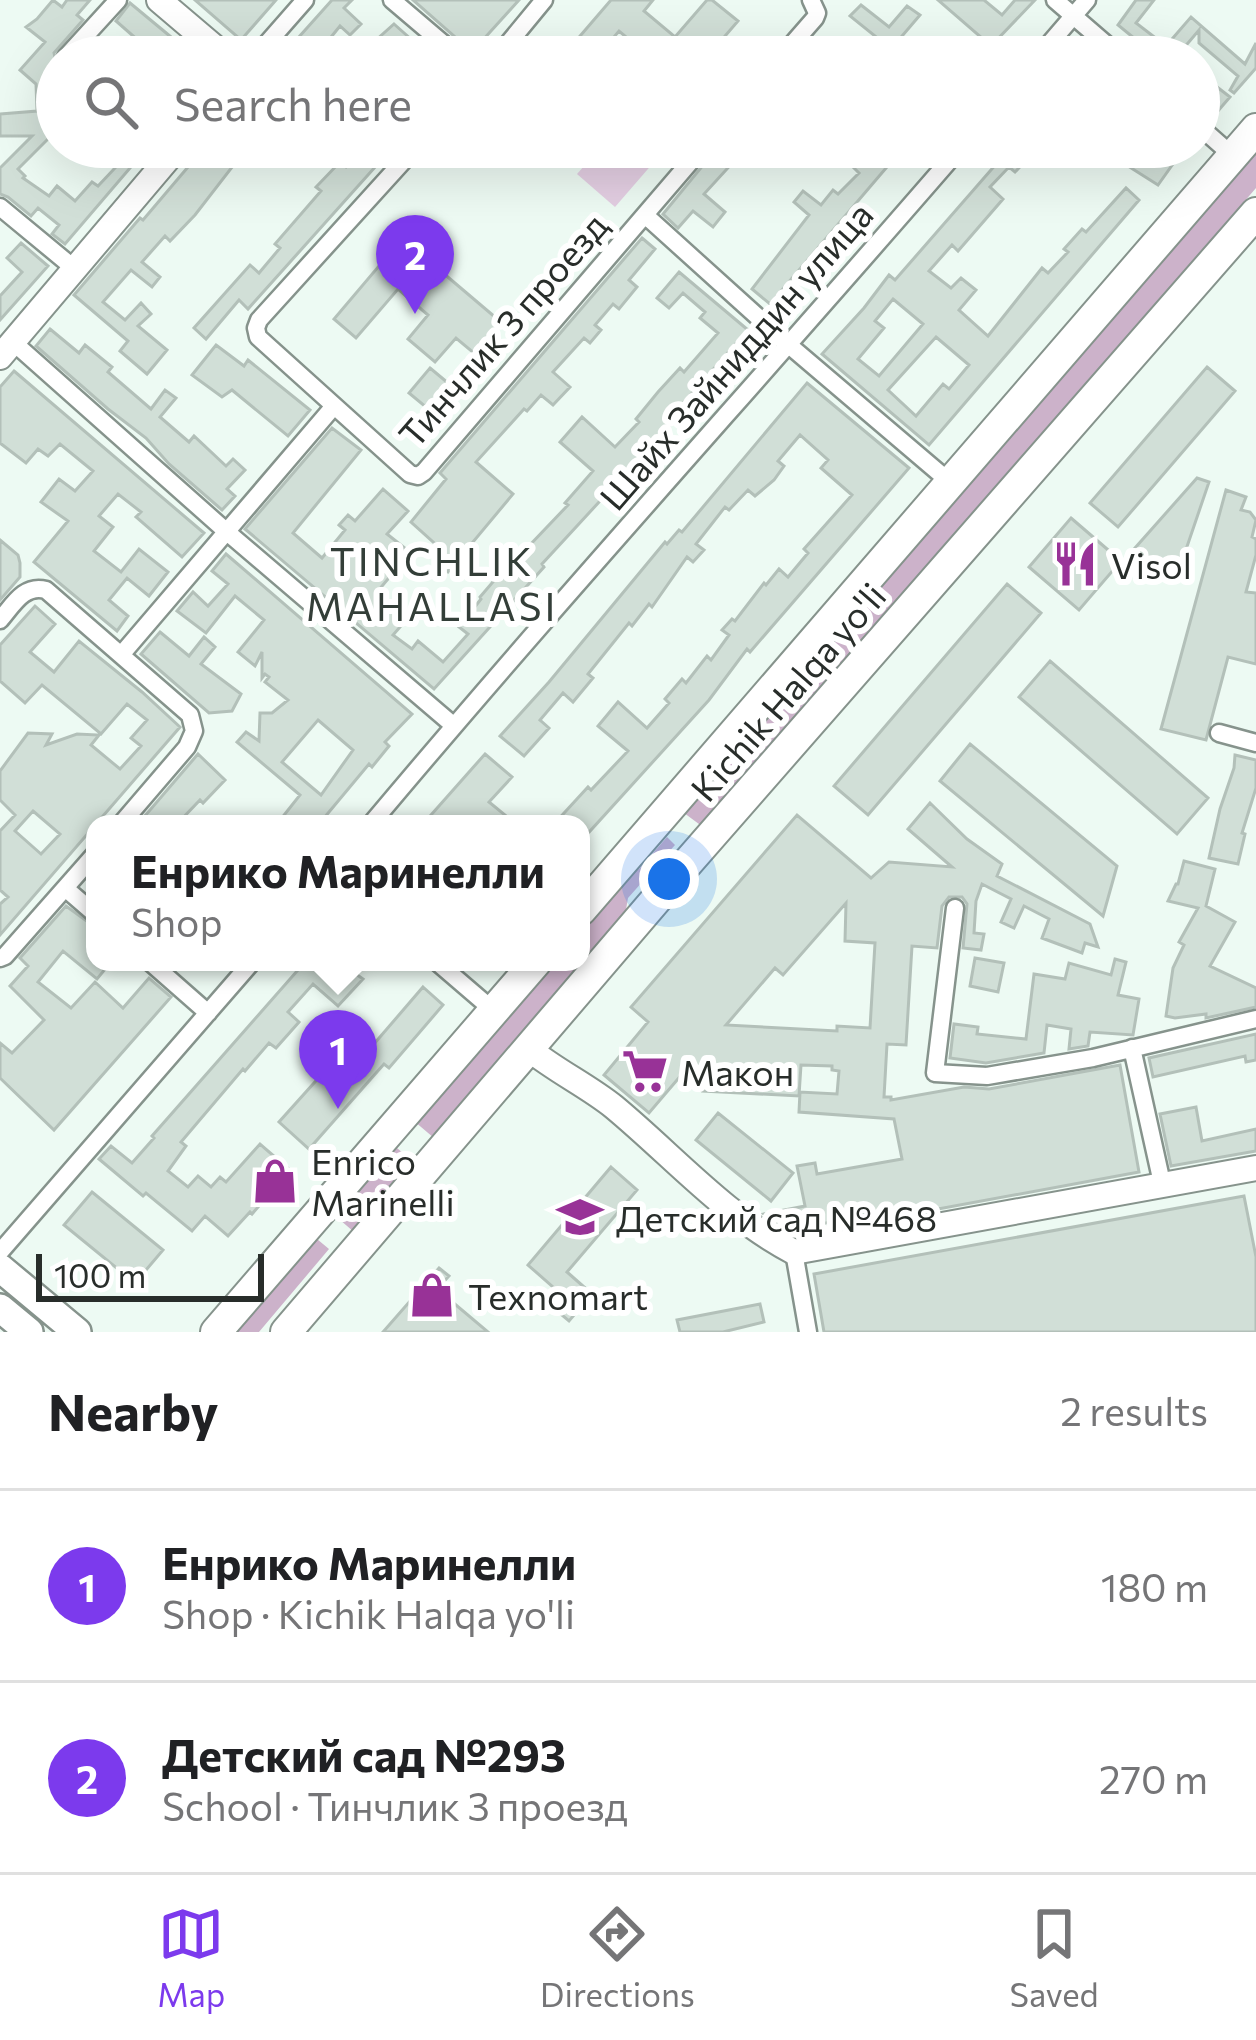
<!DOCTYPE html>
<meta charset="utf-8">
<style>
body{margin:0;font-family:Commissioner,sans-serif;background:#f6f6f6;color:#202124}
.scale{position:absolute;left:36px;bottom:30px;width:228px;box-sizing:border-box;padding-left:12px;border:6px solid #282d2a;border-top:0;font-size:33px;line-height:42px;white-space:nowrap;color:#282d2a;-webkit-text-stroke:9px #fff;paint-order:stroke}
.you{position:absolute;left:669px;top:879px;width:42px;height:42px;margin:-30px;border:9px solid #fff;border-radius:50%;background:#1a73e8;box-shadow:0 0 0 18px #1a73e833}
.badge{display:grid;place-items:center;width:78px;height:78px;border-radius:50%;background:#7c3aed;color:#fff;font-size:39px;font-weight:700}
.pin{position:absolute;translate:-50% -99px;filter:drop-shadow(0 3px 6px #0008)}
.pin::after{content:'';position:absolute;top:63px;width:42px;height:36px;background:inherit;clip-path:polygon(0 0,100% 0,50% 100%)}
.popup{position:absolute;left:86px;top:815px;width:504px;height:156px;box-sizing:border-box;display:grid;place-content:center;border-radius:24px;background:#fff;filter:drop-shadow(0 3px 9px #0005);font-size:39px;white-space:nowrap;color:#757577}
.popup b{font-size:45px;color:#202124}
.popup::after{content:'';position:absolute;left:50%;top:100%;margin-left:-24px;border:24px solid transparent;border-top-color:#fff}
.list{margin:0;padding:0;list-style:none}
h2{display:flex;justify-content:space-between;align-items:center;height:156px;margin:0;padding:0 48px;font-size:51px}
h2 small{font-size:39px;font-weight:400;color:#757577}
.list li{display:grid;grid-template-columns:78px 1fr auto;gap:36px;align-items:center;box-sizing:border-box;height:192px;padding:0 48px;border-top:3px solid #e0e0e0}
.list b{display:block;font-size:45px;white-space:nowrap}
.list p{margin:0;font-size:39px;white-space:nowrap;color:#757577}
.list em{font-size:39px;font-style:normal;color:#757577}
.icon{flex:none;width:66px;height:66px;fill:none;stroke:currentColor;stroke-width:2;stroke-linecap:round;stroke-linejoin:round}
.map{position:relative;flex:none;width:1256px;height:1332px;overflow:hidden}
.search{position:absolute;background:#fff;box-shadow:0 12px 48px #0002;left:36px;right:36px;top:36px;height:132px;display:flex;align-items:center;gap:30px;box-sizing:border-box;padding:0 42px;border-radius:66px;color:#757577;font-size:45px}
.sheet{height:540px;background:#fff}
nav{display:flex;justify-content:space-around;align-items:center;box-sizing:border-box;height:168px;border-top:3px solid #e0e0e0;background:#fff;font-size:33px;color:#757577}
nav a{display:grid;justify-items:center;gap:6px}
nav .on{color:#7c3aed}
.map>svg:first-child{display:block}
.green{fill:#e3cee2}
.forest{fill:#ccb2ca}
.building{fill:#d1dfd7;stroke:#b3c0b9;stroke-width:3;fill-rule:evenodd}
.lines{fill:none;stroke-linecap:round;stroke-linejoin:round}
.street-casing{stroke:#86938c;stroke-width:21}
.secondary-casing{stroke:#86938c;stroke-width:28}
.primary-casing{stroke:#86938c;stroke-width:32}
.highway-casing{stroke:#86938c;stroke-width:34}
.street{stroke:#fff;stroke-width:16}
.secondary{stroke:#fff;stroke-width:24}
.primary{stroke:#fff;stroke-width:27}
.highway{stroke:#fff;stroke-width:30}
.labels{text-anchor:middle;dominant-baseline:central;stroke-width:12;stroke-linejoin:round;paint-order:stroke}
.street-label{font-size:36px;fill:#282d2a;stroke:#fff}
.poi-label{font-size:36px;fill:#282d2a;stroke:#fff;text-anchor:start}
.neighbourhood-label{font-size:39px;letter-spacing:3px;fill:#333e38;stroke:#fff}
</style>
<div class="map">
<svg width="1256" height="1332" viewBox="0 0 1256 1332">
<rect width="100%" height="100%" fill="#edfaf3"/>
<path class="green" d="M 601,147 L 667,147 L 615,207 L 577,174 Z"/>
<path class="forest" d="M 1256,147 L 1256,188 L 703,827 L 680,810 Z
M 667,837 L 675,845 L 628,898 L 625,915 L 434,1138 L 414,1121 L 549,962 L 581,962 L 581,925 L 626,872 L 639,869 Z
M 392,1144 L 414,1162 L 354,1232 L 332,1213 Z
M 311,1234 L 329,1249 L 259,1332 L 228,1332 Z"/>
<path class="building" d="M 53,0 L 62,7 L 67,0 L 90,0 L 77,15 L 83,20 L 54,53 L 57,66 L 57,107 L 48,117 L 57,122 L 57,130 L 18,169 L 25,176 L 23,178 L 49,196 L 57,186 L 75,201 L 92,182 L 98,186 L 115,168 L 105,160 L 115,147 L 148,147 L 65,244 L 52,234 L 59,225 L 38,208 L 31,216 L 8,197 L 0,194 L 0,168 L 32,136 L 0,136 L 0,114 L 37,111 L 36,84 L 20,70 L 45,42 L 26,27 L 37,19 Z
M 195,0 L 276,0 L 241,40 Z
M 332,0 L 352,0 L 344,8 L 361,24 L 350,35 L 340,26 L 315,57 L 281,57 Z
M 413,0 L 519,0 L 472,52 Z
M 611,0 L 653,0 L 644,11 L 675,37 L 707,0 L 712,0 L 738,21 L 707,57 L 650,57 L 619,31 L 597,57 L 562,57 Z
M 938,0 L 984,0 L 1002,15 L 1015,0 L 1035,0 L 991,46 Z
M 1136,0 L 1154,0 L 1136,23 L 1166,46 L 1191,17 L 1245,64 L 1256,43 L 1256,68 L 1234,93 L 1230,90 L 1238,76 L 1199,43 L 1199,30 L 1177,56 L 1179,57 L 1157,57 L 1118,25 Z
M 130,3 L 165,32 L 195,57 L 157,57 L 116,21 Z
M 861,5 L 889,27 L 907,6 L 920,15 L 891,49 L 850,16 Z
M 394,24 L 431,57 L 408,57 L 392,44 L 384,50 L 375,41 Z
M 1199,73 L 1230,97 L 1217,112 L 1204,114 L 1199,109 Z
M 205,147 L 236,147 L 243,153 L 195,215 L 170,241 L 165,236 L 142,262 L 160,277 L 152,287 L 131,270 L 103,302 L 125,320 L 141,303 L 151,314 L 138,326 L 167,350 L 147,374 L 120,351 L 128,341 L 74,295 L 140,218 L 143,220 Z
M 364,147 L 393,147 L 248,309 L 239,300 L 206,339 L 194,328 L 250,265 L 259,273 L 280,248 L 275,244 L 321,191 L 316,187 L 340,162 L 346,167 Z
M 718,147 L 747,147 L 704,194 L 725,212 L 713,227 L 693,211 L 678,228 L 663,214 Z
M 841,147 L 904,147 L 770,304 L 752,289 L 809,215 L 794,202 L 803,191 L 821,205 L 833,190 L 838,194 L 859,173 L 852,166 L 857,161 Z
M 1011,147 L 1058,147 L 1041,164 L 1032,154 L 1015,172 L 1009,167 L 990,187 L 1003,199 L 958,251 L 952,245 L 929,271 L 951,288 L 961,278 L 976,290 L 959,310 L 988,336 L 1042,268 L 1048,273 L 1068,252 L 1064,249 L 1082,229 L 1086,232 L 1126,188 L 1139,200 L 929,445 L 822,354 L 864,308 L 889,275 L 895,280 ZM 893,299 L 923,324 L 879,376 L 858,359 L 884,328 L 875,321 ZM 936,337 L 969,365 L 949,389 L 943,384 L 916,416 L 888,390 Z
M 1098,147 L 1185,147 L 1158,185 Z
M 642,238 L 655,249 L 629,280 L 637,287 L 619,309 L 613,304 L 595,325 L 601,330 L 590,343 L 584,338 L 553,372 L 570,387 L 553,405 L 541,395 L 527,411 L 524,409 L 476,462 L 513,494 L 448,572 L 435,561 L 443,551 L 411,522 L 446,479 L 440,473 Z
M 21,243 L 48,266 L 0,320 L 0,296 L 22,272 L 7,258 Z
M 384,260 L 418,289 L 436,267 L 502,323 L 475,354 L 456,338 L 435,362 L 408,339 L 428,315 L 398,289 L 356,338 L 334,319 Z
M 679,272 L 748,330 L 678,409 L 681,411 L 658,438 L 542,564 L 544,567 L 434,689 L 245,529 L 332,428 L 361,450 L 293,533 L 322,558 L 345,530 L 339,525 L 348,515 L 355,521 L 383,489 L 408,511 L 387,534 L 406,549 L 389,570 L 393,573 L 377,592 L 408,618 L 393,635 L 412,649 L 418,641 L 443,662 L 468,634 L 459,627 L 481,599 L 480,597 L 498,576 L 501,578 L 529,548 L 528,547 L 568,505 L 565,503 L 593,471 L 560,442 L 582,417 L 615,447 L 639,422 L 636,419 L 658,392 L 680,368 L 684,372 L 718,333 L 700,318 L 705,312 L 683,293 L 669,308 L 657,298 Z
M 50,329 L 79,353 L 85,345 L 112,367 L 108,372 L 151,409 L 165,390 L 176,398 L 160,417 L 189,442 L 194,436 L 226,466 L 233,459 L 245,470 L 227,489 L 235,496 L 222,510 L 169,464 L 146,438 L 108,409 L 36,346 Z
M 216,345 L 244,366 L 248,360 L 310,410 L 288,436 L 232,390 L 222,397 L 192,375 Z
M 1207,367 L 1235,391 L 1118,527 L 1090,503 Z
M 430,368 L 448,383 L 427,408 L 409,393 Z
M 14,371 L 204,533 L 182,557 L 136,517 L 141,512 L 118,494 L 99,516 L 113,527 L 94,551 L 121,572 L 139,549 L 168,572 L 149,596 L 127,578 L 109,600 L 128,616 L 117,631 L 34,562 L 68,521 L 41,502 L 59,479 L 75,491 L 93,471 L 60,444 L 48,456 L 38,449 L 26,463 L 0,443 L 0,387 Z
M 807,383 L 909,468 L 750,652 L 747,649 L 709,700 L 581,841 L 581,824 L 554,824 L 588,787 L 591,790 L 628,751 L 598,726 L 618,702 L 647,728 L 669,703 L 665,699 L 682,679 L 686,683 L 707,656 L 711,660 L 729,635 L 722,630 L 732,619 L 735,621 L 764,583 L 766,585 L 779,569 L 788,577 L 808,553 L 804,549 L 852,495 L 821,468 L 828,460 L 800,435 L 778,461 L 784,466 L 774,480 L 755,496 L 748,490 L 729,510 L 725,507 L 696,544 L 704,550 L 693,562 L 687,557 L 652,607 L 649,604 L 632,626 L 629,623 L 588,674 L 593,678 L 573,702 L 563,693 L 540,720 L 549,728 L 524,756 L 500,736 L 549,682 L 665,542 L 667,544 L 679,530 L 682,532 Z
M 1197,478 L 1209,482 L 1178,573 L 1146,559 L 1135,548 Z
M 1226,490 L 1246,497 L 1241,510 L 1250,512 L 1256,520 L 1252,537 L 1256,539 L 1256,555 L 1246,592 L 1256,593 L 1256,664 L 1228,657 L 1206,740 L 1161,729 Z
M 1071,518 L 1121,561 L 1079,610 L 1029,567 Z
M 0,540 L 18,555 L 20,563 L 20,577 L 0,600 Z
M 226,554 L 412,714 L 385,742 L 389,746 L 372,767 L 369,764 L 319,824 L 277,824 L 300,795 L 237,742 L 246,732 L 259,741 L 260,713 L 272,713 L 288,700 L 265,682 L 269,677 L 265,674 L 262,678 L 262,652 L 255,666 L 238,652 L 264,620 L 235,596 L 206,633 L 177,611 L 193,592 L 208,606 L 228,584 L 212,571 ZM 318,720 L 353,750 L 321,795 L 282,762 Z
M 1007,584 L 1041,613 L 868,815 L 834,786 Z
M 35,606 L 55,624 L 30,652 L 54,672 L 79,641 L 142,692 L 180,727 L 0,935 L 0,904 L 8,897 L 0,890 L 0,831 L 15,815 L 0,800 L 0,771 L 28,733 L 52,734 L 46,745 L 77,734 L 99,735 L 91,745 L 120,769 L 141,746 L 131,738 L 147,720 L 127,704 L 101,734 L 42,685 L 25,703 L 0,681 L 0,645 ZM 33,811 L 60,834 L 41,854 L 15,831 Z
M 160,632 L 189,656 L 204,637 L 215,647 L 201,664 L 241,694 L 232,711 L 209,713 L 141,654 Z
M 1050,661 L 1208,798 L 1177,834 L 1019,697 Z
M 970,744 L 1117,866 L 1103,916 L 940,781 Z
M 198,754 L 225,780 L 203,803 L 200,800 L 177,824 L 138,824 Z
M 485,754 L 512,777 L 489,802 L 516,824 L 470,824 L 461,817 L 455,824 L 423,824 Z
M 1235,755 L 1256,760 L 1256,788 L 1242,833 L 1245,834 L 1238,864 L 1209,858 L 1220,809 L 1234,768 Z
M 930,803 L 967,839 L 1002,864 L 997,876 L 1090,924 L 1098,947 L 1085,943 L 1082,953 L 1042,938 L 1049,919 L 1024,906 L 1014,928 L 1001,922 L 1011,899 L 982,884 L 976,901 L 974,933 L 984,934 L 981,950 L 963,948 L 967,904 L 962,897 L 949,897 L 942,906 L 937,948 L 912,946 L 906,1045 L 887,1044 L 884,1097 L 891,1097 L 891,1100 L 964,1087 L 989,1089 L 1120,1065 L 1139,1172 L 911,1214 L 910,1207 L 789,1230 L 764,1214 L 805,1206 L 797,1166 L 815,1163 L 817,1174 L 902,1159 L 894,1119 L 799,1112 L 800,1092 L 837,1094 L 839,1071 L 832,1070 L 832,1066 L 801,1065 L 799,1096 L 702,1091 L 683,1073 L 649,1113 L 604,1075 L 648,1022 L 631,1007 L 797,815 L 871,878 L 889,862 L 952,867 L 908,829 ZM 846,903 L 845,941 L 875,943 L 870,1028 L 837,1026 L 837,1031 L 726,1025 L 775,968 L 783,975 Z
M 1184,861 L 1215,869 L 1206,906 L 1235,922 L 1210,966 L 1256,988 L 1256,1007 L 1206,1018 L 1206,1014 L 1175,1018 L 1166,1016 L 1173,968 L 1184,945 L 1179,942 L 1198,908 L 1168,901 L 1176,884 L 1178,884 Z
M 66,906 L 95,927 L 95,962 L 111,962 L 97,979 L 63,951 L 38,982 L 71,1008 L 95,982 L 123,1008 L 149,978 L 171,997 L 54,1130 L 0,1078 L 0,1043 L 12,1053 L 44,1020 L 10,986 L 28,966 L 20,958 Z
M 975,958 L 1004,963 L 998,992 L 970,986 Z
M 1115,959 L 1126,962 L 1118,995 L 1139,999 L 1133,1035 L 1090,1032 L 1088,1046 L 1069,1049 L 1071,1029 L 1047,1025 L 1044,1053 L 986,1063 L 950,1058 L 954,1024 L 978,1027 L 977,1034 L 1026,1039 L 1034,974 L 1065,979 L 1069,963 L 1111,975 Z
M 305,962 L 339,962 L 363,979 L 338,1006 L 313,984 L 288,1012 L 299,1022 L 276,1048 L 269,1043 L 245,1071 L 243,1069 L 181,1142 L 186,1146 L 168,1171 L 188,1187 L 198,1176 L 211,1187 L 220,1177 L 226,1182 L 260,1144 L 290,1170 L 252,1214 L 250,1212 L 228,1236 L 205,1216 L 192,1231 L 146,1193 L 143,1196 L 99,1159 L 111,1146 L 132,1163 L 154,1138 L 152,1136 Z
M 423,987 L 443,1005 L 389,1068 L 384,1064 L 309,1149 L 279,1122 L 341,1053 L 355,1066 Z
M 1256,1034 L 1256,1060 L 1246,1062 L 1245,1056 L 1153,1077 L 1149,1058 Z
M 1196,1107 L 1202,1141 L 1256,1129 L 1256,1151 L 1171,1166 L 1160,1114 Z
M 718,1113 L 793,1173 L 771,1201 L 696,1140 Z
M 611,1167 L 637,1190 L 567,1272 L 592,1294 L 569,1321 L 544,1300 L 554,1288 L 528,1265 Z
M 92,1192 L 163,1250 L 135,1283 L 64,1225 Z
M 1244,1196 L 1256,1257 L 1256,1332 L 824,1332 L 814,1274 Z
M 439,1268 L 449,1276 L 437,1289 L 488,1332 L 383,1332 Z
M 760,1304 L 764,1322 L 723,1332 L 680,1332 L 677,1320 Z"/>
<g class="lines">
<g class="street-casing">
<path id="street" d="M 392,0 L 459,57
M 1055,0 L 1121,57
M 66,57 L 118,0
M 255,57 L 305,0
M 497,57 L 544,0
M 781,57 L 815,18 L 817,13 L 811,0
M 1038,57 L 1087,0
M 1199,126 L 1233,156
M 416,147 L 259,320 L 256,328 L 258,337 L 410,474 L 418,476 L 424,472 L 703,147
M 0,207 L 75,269
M 645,215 L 790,346 L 951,483
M 13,342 L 227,532 L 453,725
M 0,620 C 13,605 24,584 46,590 L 190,715 L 194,731 L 187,747 L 121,824
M 121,655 L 334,406
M 1219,733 L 1256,743
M 371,824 C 563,595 765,374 961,147
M 65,888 L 95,914
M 955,908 L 935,1073 L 987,1076 L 1093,1058 L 1256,1019
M 0,958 L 5,956 L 95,854
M 150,962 L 208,1013
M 437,962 L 494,1011
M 1132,1048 L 1162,1183
M 0,1252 L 252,962
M 794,1252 L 808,1332"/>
</g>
<g class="secondary-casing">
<path id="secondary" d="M 159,0 L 226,57
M 0,357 L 178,147
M 529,1049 C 556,1071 588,1086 614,1107 C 673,1156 725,1216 794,1252 L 1256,1168"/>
</g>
<g class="primary-casing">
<path id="primary" d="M 0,1268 L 77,1332
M 0,1308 L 29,1332"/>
</g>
<g class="highway-casing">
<path id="highway" d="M 581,910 L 1256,129
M 216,1332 L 536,962
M 286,1332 L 683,868 L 1256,213"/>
</g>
<use href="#street" class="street"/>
<use href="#secondary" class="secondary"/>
<use href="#primary" class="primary"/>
<use href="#highway" class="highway"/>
</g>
<defs>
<g id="restaurant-bare" transform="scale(3.6)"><path d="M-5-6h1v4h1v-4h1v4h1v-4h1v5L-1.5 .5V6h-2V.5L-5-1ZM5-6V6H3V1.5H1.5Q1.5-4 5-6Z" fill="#983297" stroke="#fff" stroke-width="2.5" paint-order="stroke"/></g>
<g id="supermarket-bare" transform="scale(3.6)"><path d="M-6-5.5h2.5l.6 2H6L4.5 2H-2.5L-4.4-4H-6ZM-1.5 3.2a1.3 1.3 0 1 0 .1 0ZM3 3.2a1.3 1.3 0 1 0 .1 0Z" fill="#983297" stroke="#fff" stroke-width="2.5" paint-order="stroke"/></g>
<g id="shop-bare" transform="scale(3.6)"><path d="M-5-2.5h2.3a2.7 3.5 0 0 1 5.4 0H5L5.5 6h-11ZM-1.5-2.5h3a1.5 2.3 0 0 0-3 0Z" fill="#983297" stroke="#fff" stroke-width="2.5" paint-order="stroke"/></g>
<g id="school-bare" transform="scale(3.6)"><path d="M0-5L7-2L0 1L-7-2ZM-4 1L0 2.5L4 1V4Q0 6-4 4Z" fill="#983297" stroke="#fff" stroke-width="2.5" paint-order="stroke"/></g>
</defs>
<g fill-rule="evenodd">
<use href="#restaurant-bare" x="1075" y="564"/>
<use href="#supermarket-bare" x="645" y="1071"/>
<use href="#shop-bare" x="275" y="1181"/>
<use href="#school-bare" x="580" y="1217"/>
<use href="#shop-bare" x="432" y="1295"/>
</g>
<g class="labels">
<g class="street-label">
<text transform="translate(502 329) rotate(-49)">Тинчлик 3 проезд</text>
<text transform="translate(735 355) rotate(-49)">Шайх Зайниддин улица</text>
<text transform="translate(787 691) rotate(-49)">Kichik Halqa yo'li</text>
</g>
<g class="poi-label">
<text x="1111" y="564">Visol</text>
<text x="681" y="1071">Макон</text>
<text x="311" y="1160">Enrico<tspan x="311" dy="41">Marinelli</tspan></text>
<text x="616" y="1217">Детский сад №468</text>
<text x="468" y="1295">Texnomart</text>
</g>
<g class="neighbourhood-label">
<text x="432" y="560">TINCHLIK<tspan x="432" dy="45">MAHALLASI</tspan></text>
</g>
</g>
</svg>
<div class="scale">100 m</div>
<div class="you"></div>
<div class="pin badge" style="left:338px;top:1109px">1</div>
<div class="popup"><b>Енрико Маринелли</b>Shop</div>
<div class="pin badge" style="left:415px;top:314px">2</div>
<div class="search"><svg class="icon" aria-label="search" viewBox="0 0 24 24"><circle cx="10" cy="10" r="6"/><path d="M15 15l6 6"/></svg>Search here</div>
</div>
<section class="sheet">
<h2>Nearby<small>2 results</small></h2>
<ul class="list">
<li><span class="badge">1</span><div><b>Енрико Маринелли</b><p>Shop · Kichik Halqa yo'li</p></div><em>180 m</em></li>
<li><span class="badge">2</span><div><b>Детский сад №293</b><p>School · Тинчлик 3 проезд</p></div><em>270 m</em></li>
</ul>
</section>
<nav>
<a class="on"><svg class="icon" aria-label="map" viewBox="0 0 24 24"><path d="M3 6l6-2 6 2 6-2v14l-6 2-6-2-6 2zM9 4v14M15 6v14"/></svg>Map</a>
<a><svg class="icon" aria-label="directions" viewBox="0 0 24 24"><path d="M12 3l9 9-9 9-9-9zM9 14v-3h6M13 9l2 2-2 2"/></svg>Directions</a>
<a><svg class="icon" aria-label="saved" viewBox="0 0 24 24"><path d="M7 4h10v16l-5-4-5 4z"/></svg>Saved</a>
</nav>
